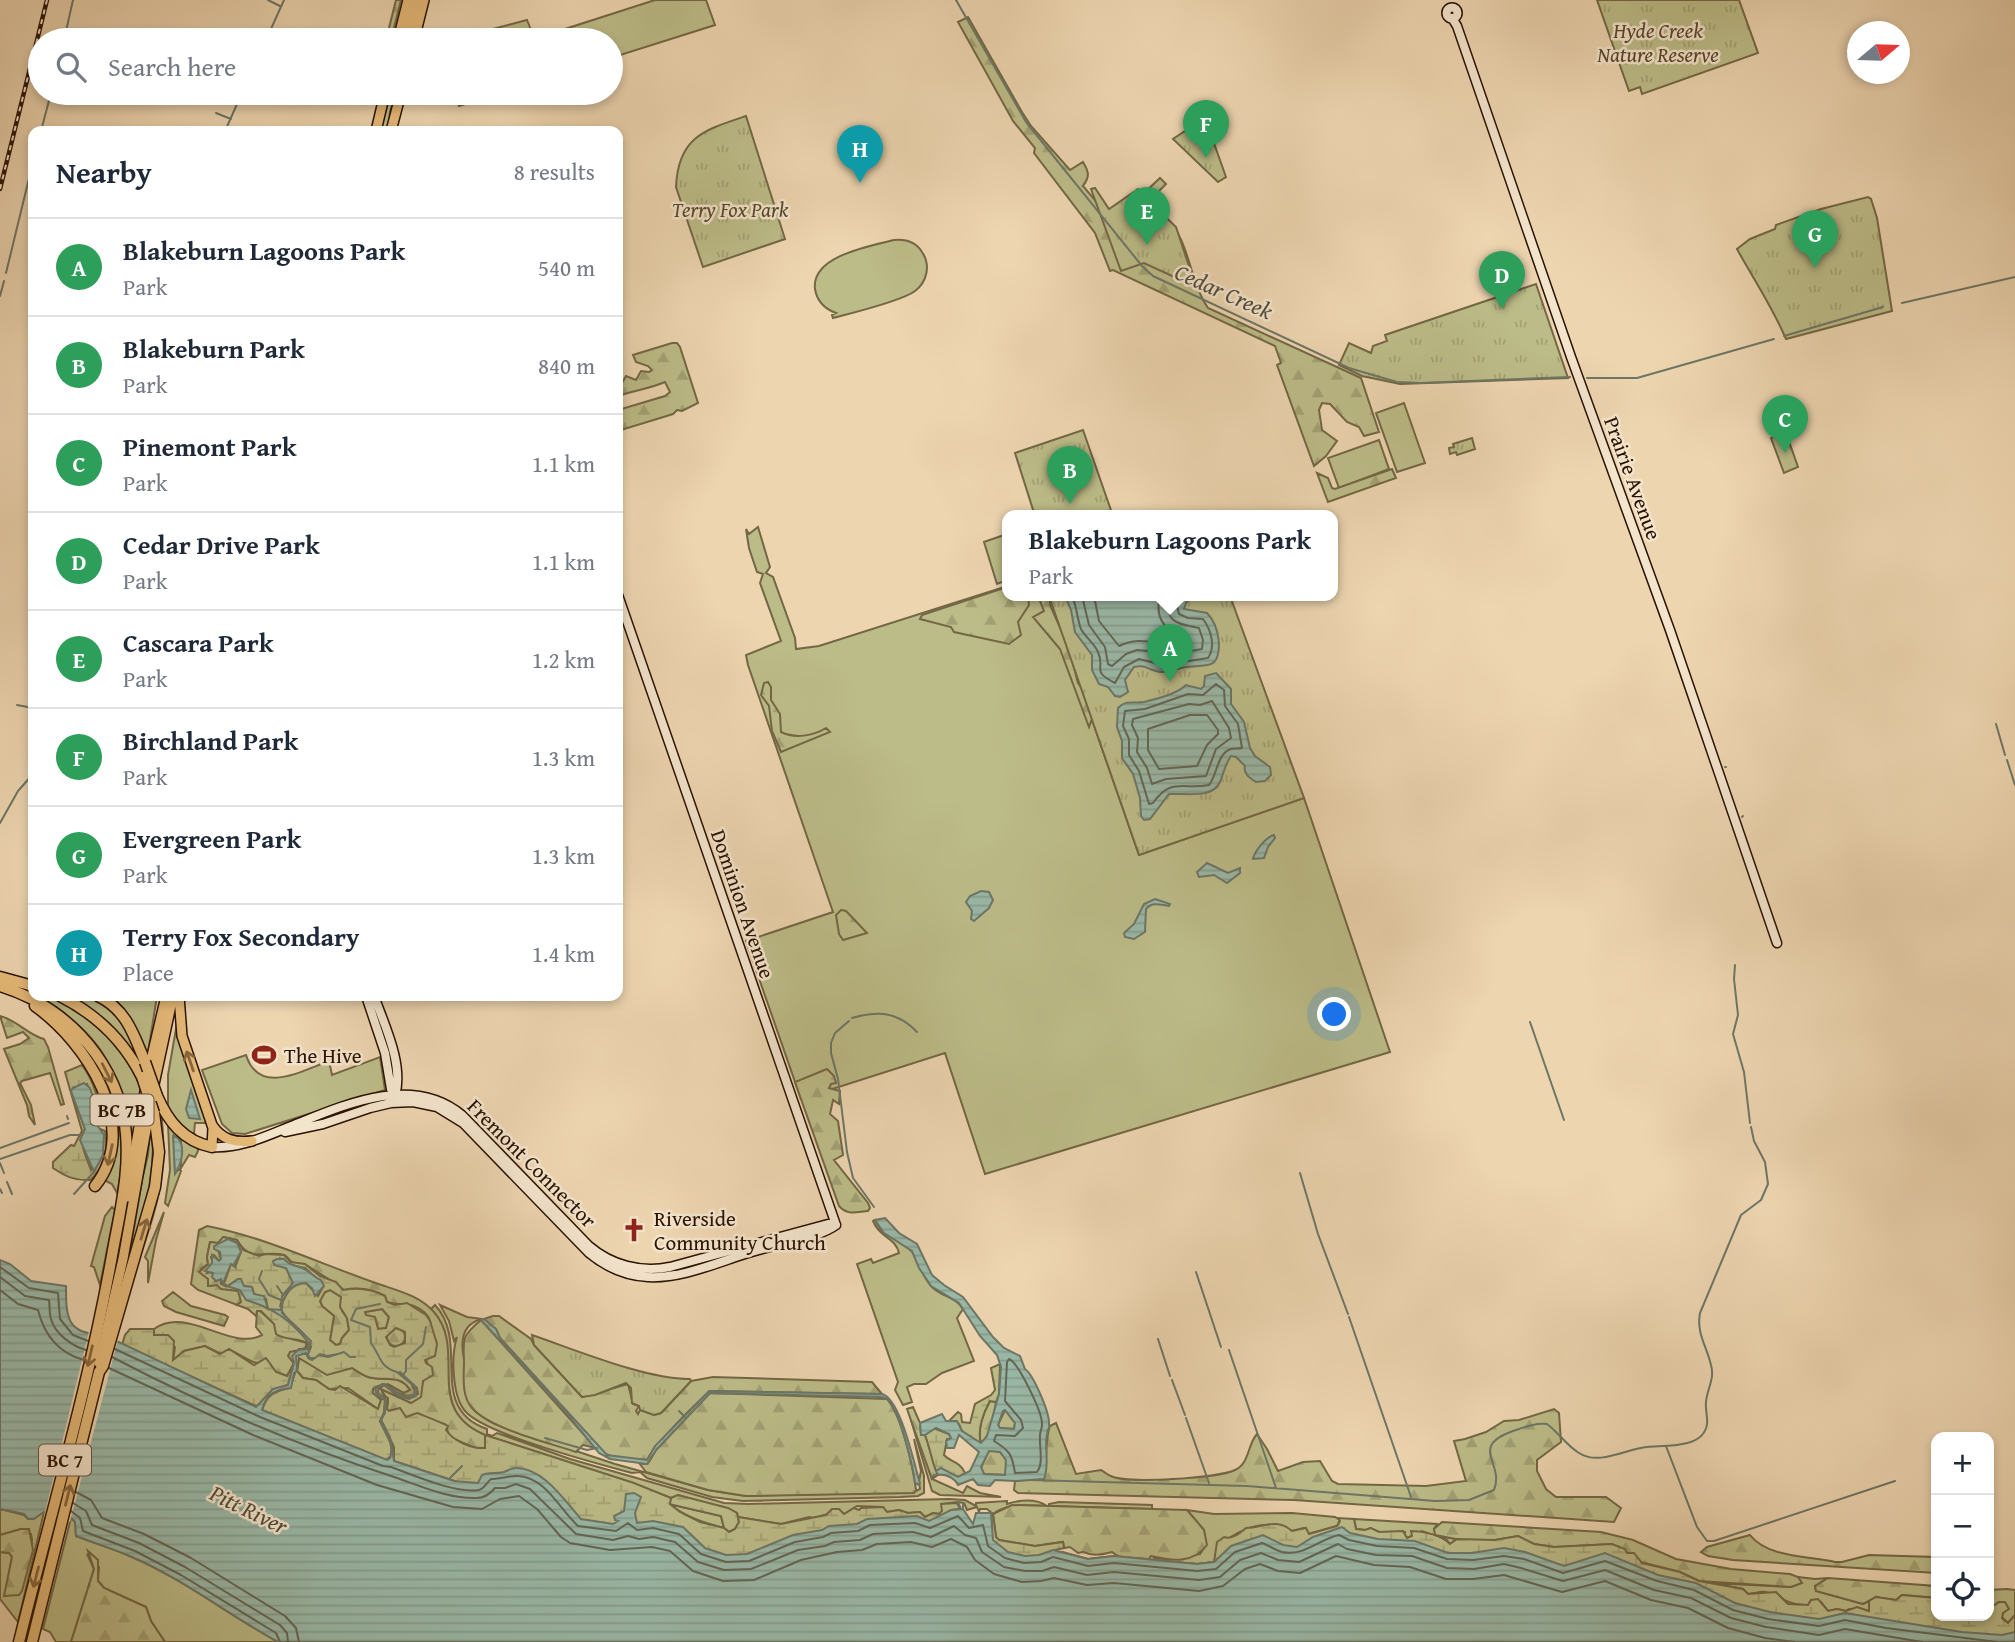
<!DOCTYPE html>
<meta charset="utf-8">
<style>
body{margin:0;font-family:"Gentium Book Plus",serif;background:#f2f2f3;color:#1f2937}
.controls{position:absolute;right:21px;bottom:21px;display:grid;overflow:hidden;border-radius:14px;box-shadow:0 4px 10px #0003}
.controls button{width:63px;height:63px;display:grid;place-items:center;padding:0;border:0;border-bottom:2px solid #e0e1e3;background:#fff;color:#1f2937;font:35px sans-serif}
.compass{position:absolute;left:1847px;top:21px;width:63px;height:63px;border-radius:50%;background:#fff;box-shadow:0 4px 10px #0003;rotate:71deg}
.you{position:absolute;left:1335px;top:1015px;width:24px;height:24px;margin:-18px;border:5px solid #fff;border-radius:50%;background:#1a73e8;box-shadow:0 0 0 10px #1a73e833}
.badge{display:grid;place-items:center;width:46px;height:46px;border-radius:50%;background:#d93025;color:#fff;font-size:23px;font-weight:700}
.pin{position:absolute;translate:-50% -58px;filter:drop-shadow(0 2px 4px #0008)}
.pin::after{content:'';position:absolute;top:37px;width:24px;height:21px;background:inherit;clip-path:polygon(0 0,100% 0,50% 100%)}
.popup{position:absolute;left:1002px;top:510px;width:336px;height:91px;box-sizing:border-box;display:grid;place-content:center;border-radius:14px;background:#fff;filter:drop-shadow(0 2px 5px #0005);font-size:23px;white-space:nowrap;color:#747a83}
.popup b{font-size:26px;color:#1f2937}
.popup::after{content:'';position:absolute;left:50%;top:100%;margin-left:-14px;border:14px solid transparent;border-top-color:#fff}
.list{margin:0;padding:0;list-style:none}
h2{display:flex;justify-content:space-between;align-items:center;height:91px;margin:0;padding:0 28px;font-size:30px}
h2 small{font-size:23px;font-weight:400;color:#747a83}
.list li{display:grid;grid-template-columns:46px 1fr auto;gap:21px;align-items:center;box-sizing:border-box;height:98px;padding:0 28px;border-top:2px solid #e0e1e3}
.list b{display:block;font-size:26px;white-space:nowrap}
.list p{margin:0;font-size:23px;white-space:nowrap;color:#747a83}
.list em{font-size:23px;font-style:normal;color:#747a83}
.icon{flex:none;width:38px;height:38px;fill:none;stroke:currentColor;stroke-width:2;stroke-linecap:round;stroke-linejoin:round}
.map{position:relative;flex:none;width:2015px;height:1642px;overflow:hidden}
.search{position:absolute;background:#fff;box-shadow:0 4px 10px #0003;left:28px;top:28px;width:595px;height:77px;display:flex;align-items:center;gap:18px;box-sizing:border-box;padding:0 24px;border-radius:38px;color:#747a83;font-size:26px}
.panel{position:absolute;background:#fff;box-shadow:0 4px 10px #0003;left:28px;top:126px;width:595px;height:875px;border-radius:14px}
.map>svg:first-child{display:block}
.green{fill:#bcbc88;stroke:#736745;stroke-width:2}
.forest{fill:url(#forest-firs);stroke:#736745;stroke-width:2}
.wetland{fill:url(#wetland-marsh);stroke:#736745;stroke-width:2;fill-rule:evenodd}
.park{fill:url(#park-tufts);stroke:#736745;stroke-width:2}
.water{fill:url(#water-rules);stroke:#6d7666;stroke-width:2;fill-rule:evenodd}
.pier{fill:#edd5b0}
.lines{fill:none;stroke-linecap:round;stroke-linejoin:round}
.shore{stroke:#626655;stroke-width:2}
.stream{stroke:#6d7666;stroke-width:2}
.secondary-casing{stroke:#2a1202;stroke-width:11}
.primary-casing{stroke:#2a1202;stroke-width:12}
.highway-casing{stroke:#2a1202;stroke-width:13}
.secondary{stroke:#f3e4cc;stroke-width:8}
.primary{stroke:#e6ba78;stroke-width:9}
.highway{stroke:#e6ba78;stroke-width:10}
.rail-casing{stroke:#2a1202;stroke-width:4.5}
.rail{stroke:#f3e4cc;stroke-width:2;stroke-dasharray:5;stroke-linecap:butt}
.highway-bridge-casing{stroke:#2a1202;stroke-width:13;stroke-linecap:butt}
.highway-bridge{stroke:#e6ba78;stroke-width:10}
.oneway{stroke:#88663d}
.labels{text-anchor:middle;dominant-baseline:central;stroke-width:5;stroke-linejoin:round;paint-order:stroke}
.shield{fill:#f3e4cc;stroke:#66513f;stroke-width:2}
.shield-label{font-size:19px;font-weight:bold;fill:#2a1202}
.park-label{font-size:21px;font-style:italic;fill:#56452a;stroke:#f3e4cc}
.street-label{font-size:21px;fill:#2a1202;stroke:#f3e4cc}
.poi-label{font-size:21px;fill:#2a1202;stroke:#f3e4cc;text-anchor:start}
.water-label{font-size:23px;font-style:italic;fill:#514c3c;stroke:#f3e4cc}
</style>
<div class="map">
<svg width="2015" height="1642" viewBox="0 0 2015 1642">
<defs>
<pattern id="forest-firs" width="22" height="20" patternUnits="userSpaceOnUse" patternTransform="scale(1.75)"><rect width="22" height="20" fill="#bcbc88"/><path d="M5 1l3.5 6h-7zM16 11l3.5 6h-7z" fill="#a2a174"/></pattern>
<pattern id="wetland-marsh" width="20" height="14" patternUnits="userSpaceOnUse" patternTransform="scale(1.75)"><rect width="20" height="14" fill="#bcbc88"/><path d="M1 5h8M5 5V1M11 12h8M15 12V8" fill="none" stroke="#a2a174"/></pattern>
<pattern id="park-tufts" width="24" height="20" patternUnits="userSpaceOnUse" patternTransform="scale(1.75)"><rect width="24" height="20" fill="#bcbc88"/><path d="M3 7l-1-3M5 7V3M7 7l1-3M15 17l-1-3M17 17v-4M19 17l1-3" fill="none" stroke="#a2a174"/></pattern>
<pattern id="water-rules" width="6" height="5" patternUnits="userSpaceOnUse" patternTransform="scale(1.75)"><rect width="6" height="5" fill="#9ab9a8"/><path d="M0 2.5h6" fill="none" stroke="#859e8f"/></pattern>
</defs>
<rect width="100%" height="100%" fill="#edd5b0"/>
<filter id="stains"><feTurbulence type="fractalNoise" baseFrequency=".00286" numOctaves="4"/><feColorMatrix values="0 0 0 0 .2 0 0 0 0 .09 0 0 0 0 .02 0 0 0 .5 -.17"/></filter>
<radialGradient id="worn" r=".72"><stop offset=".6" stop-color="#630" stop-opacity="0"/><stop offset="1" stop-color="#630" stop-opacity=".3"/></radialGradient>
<path class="green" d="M 655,0 L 706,0 L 715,25 L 611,58 L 611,40 L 568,40 L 565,29 Z
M 527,20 L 535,40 L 450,40 Z
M 388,93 L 395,93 L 390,112 L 388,131 L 379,131 Z
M 454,93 L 501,93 L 459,106 Z
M 894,240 C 905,239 916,242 922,252 C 931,265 927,282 915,291 C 902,301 852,313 833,318 L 832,315 L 836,313 C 825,309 817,301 815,289 C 811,256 870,246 894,240 Z
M 1404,403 L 1425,463 L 1397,472 L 1376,413 Z
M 1379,440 L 1389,469 L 1339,488 L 1328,458 Z
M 758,527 L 770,567 L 766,573 L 773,577 L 795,638 L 796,649 L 819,646 L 1007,586 L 1007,596 L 1049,596 L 1139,855 L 1304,798 L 1390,1052 L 985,1174 L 945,1053 L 801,1099 L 746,941 L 833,912 L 748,665 L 746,655 L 781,641 L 760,583 L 763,574 L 757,572 L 749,548 L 746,529 L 749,534 Z
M 1007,534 L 1007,580 L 997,584 L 984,542 Z
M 36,996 L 48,996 L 63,1002 L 92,1021 L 106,1034 L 131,1066 L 141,1087 L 130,1154 C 124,1127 121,1099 112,1073 C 101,1040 66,1011 36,996 Z
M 71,996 C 119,996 126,1030 143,1067 L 111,1027 L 86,1005 Z
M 134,996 L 157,996 L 147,1059 L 112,999 Z
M 177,1023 L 208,1125 L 207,1123 L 195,1123 L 194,1133 L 198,1139 L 187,1133 L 168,1112 L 168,1075 Z
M 79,1039 C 117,1076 129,1143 117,1193 L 112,1184 L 104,1180 C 127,1130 109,1111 88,1065 C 85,1056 80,1047 79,1039 Z
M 246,1055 C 259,1096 301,1071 329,1061 L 332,1075 L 380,1057 L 385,1090 L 245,1134 L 232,1133 L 222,1124 L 202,1070 Z
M 156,1103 C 163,1113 162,1123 163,1135 C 166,1179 154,1217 139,1259 C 142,1243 149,1227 153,1212 C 164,1175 165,1140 156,1103 Z
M 151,1122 C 158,1177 143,1212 128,1264 L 142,1180 L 148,1155 Z
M 168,1123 L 197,1145 L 198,1151 L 195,1157 L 189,1155 L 181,1168 L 181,1141 L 174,1136 L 175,1173 L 179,1169 L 181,1171 L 168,1206 L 165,1203 L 170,1170 Z
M 112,1207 L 115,1210 L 100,1285 L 94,1267 L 91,1266 L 105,1216 Z
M 164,1212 L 156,1240 L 148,1283 L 148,1261 L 145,1257 Z
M 875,1220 C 882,1238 902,1238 913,1253 C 920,1263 922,1277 932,1287 C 942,1297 956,1297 963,1309 L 957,1318 L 974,1361 L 942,1373 L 926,1384 L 914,1384 L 907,1387 L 912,1402 L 903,1405 L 895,1390 L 898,1382 L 857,1264 L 871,1259 L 873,1263 L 899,1253 C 896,1238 878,1236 873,1221 Z
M 435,1305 C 471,1343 426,1408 487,1429 L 487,1434 L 492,1436 L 497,1433 L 570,1459 L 724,1503 L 748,1504 L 949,1499 L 965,1500 L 976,1506 L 976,1503 L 1007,1501 L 1007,1504 C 1019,1500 1036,1498 1047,1506 C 1030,1505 1007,1503 993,1514 L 987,1509 L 980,1509 L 979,1512 L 977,1507 L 967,1510 L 964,1503 L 958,1502 L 942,1504 L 942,1511 L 939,1514 L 933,1513 L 925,1517 L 920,1512 L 908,1513 L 899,1510 L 887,1512 L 883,1507 L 857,1506 L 844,1514 L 831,1513 L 814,1518 L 809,1517 L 781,1524 L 738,1517 L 737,1513 L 678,1495 L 671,1498 L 618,1479 L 625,1488 L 622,1493 L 613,1486 L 613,1481 L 617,1478 L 485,1435 C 432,1413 457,1369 441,1327 C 438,1320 436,1314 431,1309 Z
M 440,1305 L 467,1317 L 482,1319 C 448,1327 467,1371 475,1392 C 478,1399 480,1412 485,1418 C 488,1421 492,1422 495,1424 L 615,1464 L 708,1490 L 732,1494 L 746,1496 L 914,1492 L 920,1489 L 919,1481 L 921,1471 L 914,1439 L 924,1476 L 924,1493 L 918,1496 L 900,1497 L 743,1501 L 712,1497 L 647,1478 L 640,1472 L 632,1473 C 598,1464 484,1434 465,1411 C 452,1396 451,1355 457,1337 L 454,1341 L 449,1321 Z
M 908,1410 L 932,1479 L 963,1493 L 967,1486 L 980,1493 L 1001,1497 L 940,1495 L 932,1491 Z
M 1059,1502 L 1152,1505 L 1152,1509 L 1049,1506 L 1049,1504 Z
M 669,1504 L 721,1516 L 724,1528 C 704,1523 686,1517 669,1504 Z
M 0,1509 L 24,1515 L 28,1519 L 44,1512 L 18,1622 L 0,1599 L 0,1552 L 9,1553 L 12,1557 L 5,1596 L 14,1594 C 23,1574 36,1555 31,1534 L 21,1529 L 0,1535 Z
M 1187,1510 L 1214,1514 L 1292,1513 L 1335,1517 L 1340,1520 L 1337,1526 L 1308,1534 L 1304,1528 L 1292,1531 C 1270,1519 1248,1526 1229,1538 C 1223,1542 1218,1555 1214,1562 L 1197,1564 L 1158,1561 L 1153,1557 L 1164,1559 L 1200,1554 L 1206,1545 L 1204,1530 Z
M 71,1518 L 75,1522 L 76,1536 C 94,1543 114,1549 132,1557 C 183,1579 229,1615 278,1642 L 165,1642 L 151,1621 L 146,1607 L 104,1588 L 98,1581 L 99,1567 L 87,1554 L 94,1569 L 71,1642 L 56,1642 L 50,1632 L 43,1629 Z
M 1354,1519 L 1437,1524 L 1434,1529 L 1443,1537 L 1457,1539 L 1450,1544 L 1447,1540 L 1422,1531 L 1407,1538 L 1404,1536 L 1405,1532 L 1379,1532 L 1370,1528 L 1366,1530 L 1356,1529 Z
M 1798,1577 L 1815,1579 L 1828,1578 L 1815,1586 L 1816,1591 L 1863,1604 L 1869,1601 L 1869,1611 L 1849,1609 L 1846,1611 L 1837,1609 L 1828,1611 L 1821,1602 L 1811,1600 L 1808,1605 C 1786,1606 1782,1595 1765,1592 C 1760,1591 1754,1594 1748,1594 L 1743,1589 L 1712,1583 L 1791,1587 L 1801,1583 Z
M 2007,1589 L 2015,1590 L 2015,1615 L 2008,1623 L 2002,1617 L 2003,1612 L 1999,1602 L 1989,1609 L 1989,1590 Z"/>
<path class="forest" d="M 396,0 L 401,0 L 391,40 L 386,40 Z
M 968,17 L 1022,112 L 1031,126 L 1070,170 L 1083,162 C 1089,172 1090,177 1083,186 L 1120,230 L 1166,218 C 1190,240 1189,281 1208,308 L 1361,378 L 1379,432 L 1364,436 L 1359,427 L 1347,422 L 1330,404 L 1322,403 L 1319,410 L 1322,430 L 1337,441 L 1326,456 L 1314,466 L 1277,365 L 1281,363 L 1275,346 L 1113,270 L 1110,271 L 1095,233 L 1034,153 L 1035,148 L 1013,121 L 958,22 Z
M 672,343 L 677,343 L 680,347 L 698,403 L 682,411 L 677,410 L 673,414 L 618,431 L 618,410 L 665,396 L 670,392 L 665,382 C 652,388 636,390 621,395 L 618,393 L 618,382 L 622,383 L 626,376 L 636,380 L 641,371 L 649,372 L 652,370 L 648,366 L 636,362 L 633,355 Z
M 1392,469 L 1396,478 L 1328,502 L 1317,473 L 1328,478 L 1332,488 L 1335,489 Z
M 1007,587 L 1007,596 L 1028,596 L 1029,605 L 1018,622 L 1021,635 L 1009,644 L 954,632 L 951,627 L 920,619 L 922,615 Z
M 1038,596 L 1050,596 L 1050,605 L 1069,648 L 1078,683 L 1096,708 L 1089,727 L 1060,649 L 1033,617 L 1044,611 Z
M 768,682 L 771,687 L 771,700 L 780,714 L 781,732 C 795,739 813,736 826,728 L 830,732 L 781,752 L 772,731 L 769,706 L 761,695 L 764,683 Z
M 841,910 L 846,911 L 867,933 L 843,940 L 839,934 L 836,915 Z
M 0,1016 C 17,1020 28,1035 44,1039 L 48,1047 L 64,1104 L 61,1105 L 50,1073 L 22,1081 L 20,1083 L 31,1105 L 35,1125 L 29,1116 L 27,1105 L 4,1049 L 20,1044 L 29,1038 L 23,1032 L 7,1038 Z
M 827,1069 L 834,1076 L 836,1083 L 831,1084 L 829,1088 L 840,1091 L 839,1104 L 833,1100 L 830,1114 L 838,1121 L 843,1155 L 834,1160 L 868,1203 L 870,1208 L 868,1211 C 856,1212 848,1216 839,1206 L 795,1082 Z
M 207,1226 C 267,1238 316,1262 373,1282 C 394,1290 418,1294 434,1312 C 468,1351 422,1409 485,1435 L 485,1449 L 477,1449 L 450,1437 L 445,1424 L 427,1419 L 422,1415 L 406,1417 L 396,1409 L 389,1411 L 387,1409 L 388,1401 L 381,1389 L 400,1398 L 421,1389 L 428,1365 C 419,1347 448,1320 414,1306 C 406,1303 395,1305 387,1302 L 385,1296 C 372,1289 358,1287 344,1290 C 333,1281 320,1274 308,1266 C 303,1263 297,1265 292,1262 C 288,1260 289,1257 284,1255 C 264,1249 252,1265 237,1240 L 224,1237 L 218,1243 L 210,1242 L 207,1257 L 208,1264 L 201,1269 L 208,1279 L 208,1286 L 217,1285 L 239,1291 L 242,1302 L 237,1305 L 198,1290 L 191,1284 L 199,1230 Z
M 330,1290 L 341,1297 L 342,1311 L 347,1318 L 349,1330 L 342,1338 L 340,1344 L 336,1345 L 330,1340 L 334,1316 L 322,1306 L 320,1300 L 325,1292 Z
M 173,1292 L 191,1306 L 225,1315 L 228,1317 L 224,1326 L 176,1312 L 164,1306 L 162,1301 Z
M 382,1309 L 389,1317 L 386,1328 L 378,1329 L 377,1324 L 365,1315 L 365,1312 Z
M 257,1311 L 260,1311 L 292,1339 L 307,1343 L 305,1349 L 299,1349 L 291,1358 L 294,1363 L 287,1376 L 276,1372 L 270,1364 C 249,1365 246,1356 229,1350 L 221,1354 L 205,1346 L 184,1351 L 173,1361 L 175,1347 L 154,1336 L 154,1329 C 187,1305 231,1352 262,1335 L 256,1327 Z
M 493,1316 L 499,1316 L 531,1339 L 534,1345 L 582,1397 L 628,1384 L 633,1404 L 639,1406 L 636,1411 L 638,1414 L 640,1410 L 654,1415 L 661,1413 L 691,1381 L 713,1377 L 872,1382 L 882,1394 L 712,1391 C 697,1400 654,1446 647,1460 L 612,1457 L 604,1453 L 500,1338 L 496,1329 L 484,1319 Z
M 481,1320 L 596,1448 L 583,1445 L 576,1452 C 550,1443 490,1429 472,1408 C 461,1395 464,1377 464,1361 C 463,1338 462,1336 481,1320 Z
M387 1337a9 9 0 1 1 18 0a9 9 0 1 1-18 0Z
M 299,1358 L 327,1374 L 352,1368 C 357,1371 362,1375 368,1377 C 383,1382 400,1373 410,1390 L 404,1393 L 388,1384 L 376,1387 L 381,1400 L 378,1409 L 348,1388 L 329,1389 L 316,1380 L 303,1378 L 297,1371 Z
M 710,1393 L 887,1399 C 902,1416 913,1467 916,1490 L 914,1493 L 746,1496 L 708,1490 L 646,1472 L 639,1463 L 645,1464 L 649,1462 L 656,1450 Z
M 990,1401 L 996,1402 C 993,1417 992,1433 981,1444 C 977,1430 983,1413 990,1401 Z
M 913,1407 L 920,1423 L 921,1435 L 925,1435 C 931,1449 932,1461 938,1475 L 932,1479 L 907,1409 Z
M 1554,1409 L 1559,1413 L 1561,1442 L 1537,1460 L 1537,1471 L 1546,1489 L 1556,1497 L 1606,1497 L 1621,1508 L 1614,1522 L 1294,1500 L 1018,1493 L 1014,1490 L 1015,1481 L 1044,1478 C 1048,1461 1044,1443 1050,1426 L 1056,1423 L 1076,1474 L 1101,1470 C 1105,1472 1107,1475 1111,1476 C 1127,1484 1219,1478 1235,1470 C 1250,1463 1247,1445 1257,1434 L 1267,1449 L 1278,1471 L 1303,1462 L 1320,1461 L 1332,1481 L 1338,1484 L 1426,1486 L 1466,1481 L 1454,1441 L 1465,1439 L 1486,1432 L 1504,1421 L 1519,1420 Z
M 1005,1410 L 1015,1423 L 1014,1429 L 1000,1428 L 998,1425 Z
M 989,1450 L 1000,1452 L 1006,1460 L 1006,1475 L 984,1474 L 981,1468 Z
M 678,1495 L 728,1508 L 737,1513 L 739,1522 L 735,1529 L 729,1532 L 724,1528 L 721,1516 L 669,1504 L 671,1498 Z
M 1012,1505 L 1187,1510 L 1204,1530 L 1207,1545 C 1193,1564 1172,1561 1151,1556 L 1149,1559 L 1121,1558 L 1112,1552 C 1101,1555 1093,1556 1083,1552 L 1078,1553 L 1070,1547 L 1064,1548 L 1063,1542 L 1035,1546 L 999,1540 L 996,1537 L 993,1514 Z
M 1442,1522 L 1601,1532 L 1633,1540 L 1676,1559 L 1731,1569 L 1790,1574 L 1798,1577 L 1802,1583 L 1791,1587 L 1699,1581 L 1680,1572 L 1641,1562 L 1612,1544 L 1554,1547 L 1534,1544 L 1518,1536 L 1495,1540 L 1466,1541 L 1435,1535 L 1434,1529 Z
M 21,1529 L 29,1529 L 33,1550 L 22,1591 L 19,1595 L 4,1596 L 12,1557 L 9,1553 L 0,1552 L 0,1535 Z
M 1750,1535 C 1768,1558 1809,1556 1835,1562 L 1842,1562 L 1869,1555 L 1936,1557 L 1936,1573 L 1733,1560 L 1708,1556 L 1701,1552 L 1707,1547 Z
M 88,1551 L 98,1560 L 98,1581 L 104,1588 L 146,1607 L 151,1621 L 165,1642 L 71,1642 L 94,1569 Z
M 1828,1578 L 1936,1586 L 1936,1598 L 1902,1595 L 1896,1600 L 1876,1597 L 1863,1604 L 1816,1591 L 1815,1586 Z"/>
<path class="wetland" d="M 82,1065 C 91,1077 105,1108 97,1121 L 97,1109 L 87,1084 L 73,1088 L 73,1096 L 85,1129 C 78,1142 86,1156 91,1170 C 105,1161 102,1146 102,1132 L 98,1128 L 105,1131 C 108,1149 105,1168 90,1180 C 74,1181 65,1176 53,1168 L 53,1162 L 71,1145 L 74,1146 L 82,1131 L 65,1072 Z
M 223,1237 L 237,1240 L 243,1250 L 259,1256 L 266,1254 L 284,1255 L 291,1262 L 305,1264 L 320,1276 L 336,1282 L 343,1290 C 359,1287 372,1289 385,1296 L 387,1302 L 395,1305 L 407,1303 L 426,1315 L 430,1321 L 437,1344 L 435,1356 L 425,1360 L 426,1363 L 432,1367 L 433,1375 L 423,1381 L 421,1397 L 411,1403 L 381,1389 L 384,1396 L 388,1398 L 387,1409 L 389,1411 L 400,1408 L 406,1417 L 417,1413 C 427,1417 438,1421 448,1426 L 446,1430 C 453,1441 472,1449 485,1448 L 485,1435 L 634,1483 L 671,1498 L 670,1504 L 680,1512 L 700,1522 L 724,1528 L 729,1532 L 735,1529 L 739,1522 L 738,1517 L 781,1524 L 826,1515 L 832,1509 L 839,1509 L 844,1514 L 854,1508 L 859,1510 L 861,1508 L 883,1507 L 887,1512 L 899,1510 L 908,1513 L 920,1512 L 925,1517 L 933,1513 L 939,1514 L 942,1511 L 941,1504 L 957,1503 L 960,1509 L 951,1510 L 849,1579 L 624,1537 L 394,1461 L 394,1447 L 381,1420 C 384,1412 387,1407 385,1398 L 378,1394 L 378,1390 L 384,1385 L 397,1395 L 409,1399 L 418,1394 L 417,1388 L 412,1385 L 416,1394 C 402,1400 394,1388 382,1384 L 376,1389 L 379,1397 L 385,1400 L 384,1413 L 380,1421 L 392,1445 L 391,1456 L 386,1460 L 262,1410 C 267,1395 274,1391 290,1388 L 296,1370 L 296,1356 L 300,1354 L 308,1354 L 311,1347 C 307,1330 286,1323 281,1309 L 276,1311 C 286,1319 308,1333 309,1347 L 298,1350 L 293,1356 L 294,1363 L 288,1385 C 273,1389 267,1394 258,1407 L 122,1345 L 125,1335 L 130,1329 L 154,1329 L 154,1335 L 168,1335 L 174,1341 L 173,1360 L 184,1351 L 205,1346 L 220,1354 L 229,1349 L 254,1365 L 266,1358 L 276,1372 L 287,1376 L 294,1364 L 288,1356 L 290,1352 L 305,1349 L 307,1343 C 297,1337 286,1341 276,1334 L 274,1324 L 261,1311 L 257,1311 L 256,1316 L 248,1309 L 237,1305 L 241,1302 L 238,1291 L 221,1289 L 217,1285 L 208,1286 L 208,1279 L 199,1272 L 208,1264 L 207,1257 L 210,1242 L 218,1243 ZM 228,1239 L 237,1243 L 241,1252 L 235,1267 L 231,1264 L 225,1281 L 223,1281 L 225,1286 L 221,1284 L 221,1279 L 215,1281 L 212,1272 L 207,1273 L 213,1263 L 211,1257 L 214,1255 L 219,1261 L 221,1259 L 217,1246 ZM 280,1258 L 290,1265 L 305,1268 L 317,1279 L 322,1289 L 318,1296 L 306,1283 C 290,1283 285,1297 280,1307 C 282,1295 289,1293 293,1283 L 286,1268 L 275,1265 ZM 238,1279 L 244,1286 L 252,1287 L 254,1294 L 266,1299 L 268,1309 L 242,1294 L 240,1290 L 228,1286 ZM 330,1290 L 341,1297 L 340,1307 L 347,1318 L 349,1330 L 342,1338 L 340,1344 L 336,1345 L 330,1340 L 334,1316 L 322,1306 L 320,1301 L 325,1292 ZM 382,1309 L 389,1317 L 386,1328 L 378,1329 L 375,1317 L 366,1315 L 365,1312 ZM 396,1328 L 405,1332 L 405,1343 L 394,1347 L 390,1345 L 386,1337 ZM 299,1358 L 327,1375 L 352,1368 C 357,1371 362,1375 368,1377 C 383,1382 400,1373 410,1390 L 404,1393 C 391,1387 386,1380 373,1389 L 373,1393 L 381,1400 L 378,1409 L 340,1386 L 335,1390 L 329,1389 L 316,1380 L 303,1378 L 297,1371 Z
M 1000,1364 L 999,1394 L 996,1402 L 990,1401 C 983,1413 977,1430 981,1444 L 962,1431 L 959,1424 L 949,1421 L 958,1412 L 961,1414 L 962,1422 L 970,1423 L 975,1404 L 991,1395 L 995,1390 L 991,1368 Z
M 933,1428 L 949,1434 L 951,1439 L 947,1439 L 944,1455 C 951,1463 959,1460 965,1473 L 958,1477 L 941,1469 L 936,1471 C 931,1458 930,1448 925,1435 Z
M 991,1513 L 993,1514 L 996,1537 L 999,1540 L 1035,1546 L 1063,1542 L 1064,1548 L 1055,1550 L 1088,1559 L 1114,1556 L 1197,1564 L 1214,1562 L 1217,1542 L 1224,1537 C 1232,1540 1240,1533 1246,1528 C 1263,1528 1277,1517 1292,1531 L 1306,1528 L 1309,1534 L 1337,1526 L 1340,1521 L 1338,1518 L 1354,1519 L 1356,1529 L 1365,1530 L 1371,1528 L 1379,1532 L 1403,1531 L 1407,1538 L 1412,1536 L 1411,1531 C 1424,1531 1441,1535 1450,1544 L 1457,1539 L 1495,1540 L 1518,1536 L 1534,1544 L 1554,1547 L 1612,1544 L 1625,1549 L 1627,1553 L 1634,1553 L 1642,1563 L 1680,1572 L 1699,1581 L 1743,1589 L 1748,1594 L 1776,1592 L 1788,1604 L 1808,1605 L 1811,1600 L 1818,1599 L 1828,1611 L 1837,1609 L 1846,1611 L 1857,1607 L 1869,1611 L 1869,1601 L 1876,1597 L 1896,1600 L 1902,1595 L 1936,1598 L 1936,1616 L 1989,1616 L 1989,1609 L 1999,1602 L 2005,1602 L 2009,1609 L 2003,1613 L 2002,1618 L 2008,1623 L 2015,1615 L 2015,1642 L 1298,1583 L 984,1567 L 992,1527 Z"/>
<path class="park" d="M 1597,0 L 1739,0 L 1758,53 L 1642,94 L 1640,87 L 1629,91 Z
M 746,116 L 785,239 L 703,267 L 676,187 C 678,137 704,130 746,116 Z
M 1205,118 L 1226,177 L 1218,182 L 1173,139 Z
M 1160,178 L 1166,184 L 1149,201 L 1176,227 L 1196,287 L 1144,263 L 1121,271 L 1091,189 L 1095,188 L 1109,209 L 1138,189 L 1143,194 Z
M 1868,197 L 1871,199 L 1877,218 L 1892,311 L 1786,339 C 1772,306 1754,280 1737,249 L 1750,239 L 1775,229 L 1776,225 L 1821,209 Z
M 1536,284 L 1568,378 L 1400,384 L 1362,376 L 1339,365 L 1349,343 L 1371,353 L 1373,346 L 1387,341 L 1385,335 Z
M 1083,430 L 1113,516 L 1035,516 L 1015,453 Z
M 1786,433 L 1798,467 L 1784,473 L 1771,438 Z
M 1472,438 L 1475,449 L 1457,455 L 1456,452 L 1450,454 L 1449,448 L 1454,447 L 1453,444 Z
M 1049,596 L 1230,596 L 1304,798 L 1139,855 Z
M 532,1335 C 576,1350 645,1379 690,1379 L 691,1381 L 661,1413 L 654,1415 L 640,1410 L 639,1406 L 632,1403 L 631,1388 L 626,1383 L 595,1395 L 582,1397 L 534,1345 Z"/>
<path class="water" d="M 1193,596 L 1186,603 L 1184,609 L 1207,613 C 1215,621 1218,631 1219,643 C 1219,671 1207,664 1187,667 C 1179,668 1169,672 1160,672 C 1150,671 1146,664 1134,667 L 1125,680 L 1128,692 L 1120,697 L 1115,696 L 1108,687 L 1099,684 L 1092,670 L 1092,655 L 1075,632 L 1071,610 L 1065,596 Z
M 1216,673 L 1231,689 L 1231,704 L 1244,722 L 1250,748 L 1255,756 L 1270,767 L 1271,775 L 1265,781 L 1256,782 C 1250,778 1243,774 1245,766 L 1236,757 L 1231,756 C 1225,764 1224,773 1220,782 C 1213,799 1185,793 1169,794 L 1150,819 L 1144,820 L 1141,816 L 1140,798 L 1133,774 L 1122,758 L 1122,741 L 1117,727 L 1118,708 C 1126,699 1134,704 1144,702 C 1157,699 1177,694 1186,685 L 1201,689 L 1204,686 L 1205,676 Z
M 1274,835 L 1275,838 L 1268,847 L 1264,858 L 1253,859 C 1254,852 1266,837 1274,835 Z
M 1207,863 L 1228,873 L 1240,868 L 1240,873 L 1227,883 L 1214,875 L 1199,877 L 1197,872 Z
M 981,891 L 989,892 L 993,900 L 989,908 L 974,921 L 971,919 L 972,911 L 966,902 L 970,896 Z
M 1155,899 L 1170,904 L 1169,906 C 1160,905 1153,901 1146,909 L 1145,932 L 1134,939 L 1125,937 L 1124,933 L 1134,924 L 1144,904 Z
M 84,1083 L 90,1088 L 97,1109 L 97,1125 L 104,1135 L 103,1155 L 94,1172 L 80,1140 L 85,1129 L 71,1091 L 73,1088 Z
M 191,1090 L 200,1119 L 189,1118 L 186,1109 Z
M 173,1136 L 178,1138 C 186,1148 181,1165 175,1174 Z
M 885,1218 L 899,1233 L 917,1244 L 932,1275 L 944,1285 L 963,1297 L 993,1337 L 1004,1348 L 1020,1356 L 1025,1369 C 1033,1374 1049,1411 1049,1423 C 1050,1430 1048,1427 1047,1434 C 1044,1449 1050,1464 1044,1479 L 1015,1481 L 995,1480 L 990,1486 L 978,1485 L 973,1479 L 958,1485 C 955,1478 946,1474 938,1475 L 936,1471 L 941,1468 L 958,1477 L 970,1471 L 979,1452 L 959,1435 L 954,1448 L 947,1448 L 946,1441 L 951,1438 L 949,1434 L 936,1428 L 925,1435 L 921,1435 L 920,1423 L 942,1414 L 946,1421 L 957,1421 L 962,1431 L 981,1443 L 987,1436 L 999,1394 L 1001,1367 L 997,1355 L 980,1336 L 959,1303 L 931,1286 L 919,1268 L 912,1251 L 884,1233 L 875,1220 ZM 1005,1410 L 1015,1423 L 1014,1429 L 1000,1428 L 998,1425 L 1003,1411 ZM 989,1451 L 1000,1452 L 1006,1460 L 1005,1475 L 984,1474 L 981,1467 Z
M 228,1239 L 237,1243 L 241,1252 L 234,1264 L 235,1267 L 231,1264 L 223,1283 L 228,1286 L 238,1279 L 241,1279 L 244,1286 L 252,1287 L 254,1294 L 264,1296 L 268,1309 L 281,1310 L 282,1296 L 293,1283 L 286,1268 L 274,1265 L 273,1261 L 277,1259 L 284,1259 C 291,1267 298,1265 306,1270 C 312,1273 314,1278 321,1280 L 324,1286 L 315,1296 L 312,1288 L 306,1283 C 290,1283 281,1297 282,1313 L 311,1341 L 308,1355 L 310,1358 L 315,1358 L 320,1354 L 327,1356 L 338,1354 L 328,1357 L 319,1355 L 312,1360 L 308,1358 L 306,1353 L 296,1356 L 297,1371 L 294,1373 L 291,1388 C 276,1389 266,1394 262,1410 L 387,1460 L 390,1458 C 395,1444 385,1434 380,1421 L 384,1413 L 385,1400 L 377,1395 L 375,1389 L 384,1384 L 403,1396 L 414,1395 L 415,1387 L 398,1373 L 400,1372 L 417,1388 L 416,1396 C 403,1402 394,1392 384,1385 L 379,1387 L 377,1392 L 386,1400 L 385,1413 L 381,1420 L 390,1437 L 394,1461 L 454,1481 L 478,1483 L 482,1475 C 490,1472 497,1474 504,1472 C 510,1470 509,1469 515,1468 C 543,1467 565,1501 581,1519 L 613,1524 L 618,1521 L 615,1520 L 614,1516 L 624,1511 L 626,1494 L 634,1493 L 641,1497 L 635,1513 L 637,1523 L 653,1521 L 683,1527 L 705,1548 L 726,1555 L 747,1554 L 793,1535 L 822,1530 L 829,1526 L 857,1524 L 867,1519 L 917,1516 L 929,1521 L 951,1510 L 963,1509 L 973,1524 L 976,1513 L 991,1513 L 993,1540 L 1008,1552 L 1025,1556 L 1039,1555 L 1053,1550 L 1088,1559 L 1114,1556 L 1197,1564 L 1214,1562 L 1231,1546 L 1263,1535 L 1283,1545 L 1297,1547 L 1313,1537 L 1342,1527 L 1350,1533 L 1378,1539 L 1415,1541 L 1448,1553 L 1472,1553 L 1504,1548 L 1525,1552 L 1564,1566 L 1605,1553 L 1658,1575 L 1696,1583 L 1735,1603 L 1770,1612 L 1819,1619 L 1845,1613 L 1962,1632 L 2002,1635 L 2015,1632 L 2015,1642 L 278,1642 C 229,1615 183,1579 132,1557 C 114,1549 94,1543 76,1536 L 75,1522 L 71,1518 L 44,1512 L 34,1519 L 28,1519 L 24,1514 L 0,1509 L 0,1260 L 10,1264 L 31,1281 L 66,1286 C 66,1315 66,1335 102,1334 L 256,1407 L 273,1389 L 288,1385 L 294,1363 L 292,1356 L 298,1350 L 308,1349 L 309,1343 C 290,1320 275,1309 246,1300 L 240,1290 L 223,1285 L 221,1279 L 216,1281 L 212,1277 L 213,1273 L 205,1271 L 212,1263 L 212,1255 L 219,1261 L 221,1259 L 220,1252 L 214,1249 L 214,1246 Z
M 484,1319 L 496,1329 L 500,1338 L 607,1455 L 647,1460 L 655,1446 L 709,1391 L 882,1394 C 901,1399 914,1465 920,1483 L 919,1485 L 915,1483 C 913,1466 900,1414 890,1402 C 887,1398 885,1398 880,1397 L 710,1393 L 656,1450 L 647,1464 L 610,1459 L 599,1453 L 563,1409 L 481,1320 Z"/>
<path class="pier" d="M 103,1330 L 120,1340 L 118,1340 L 70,1522 L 44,1516 L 89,1331 Z"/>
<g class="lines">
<path class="shore" d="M 1072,596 C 1077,607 1077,619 1081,629 C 1085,637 1094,643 1098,652 C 1106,670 1090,670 1115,683 L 1124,667 L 1139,659 L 1163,665 L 1208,658 C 1216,646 1211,630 1203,619 L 1188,618 L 1179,614 L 1177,606 L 1183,596
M 1082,596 L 1089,625 L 1105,647 L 1108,664 L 1112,666 L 1126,654 L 1137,650 L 1148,651 L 1163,656 L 1202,649 L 1203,640 L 1199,628 C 1178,624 1162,622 1171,596
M 1094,596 L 1099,621 L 1119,646 C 1145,634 1156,648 1180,641 L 1180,636 C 1162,628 1155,615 1160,596
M 1216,684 L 1224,690 L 1225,706 L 1238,724 L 1242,748 C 1238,749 1234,748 1231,749 C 1217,753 1217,776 1209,785 C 1183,790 1171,777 1153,803 L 1149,804 L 1139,771 L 1129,755 L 1129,739 L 1123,726 L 1125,711 L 1145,709 L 1188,694 L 1203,695 Z
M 1212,701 L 1229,728 L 1231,738 L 1216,749 L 1206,776 L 1166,779 L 1152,784 L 1147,768 L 1137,752 L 1138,738 L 1132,725 L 1133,719 L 1189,704 L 1200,705 Z
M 1190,715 L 1207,715 L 1218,730 L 1218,734 L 1207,745 L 1197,766 L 1159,769 L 1148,750 L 1148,729 Z
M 0,1267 L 29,1288 L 58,1293 L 60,1319 L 73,1335 L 88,1341
M 0,1277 L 25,1296 L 49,1300 C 50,1306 49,1313 51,1319 C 55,1334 72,1346 86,1350
M 0,1290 L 18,1304 L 38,1310 C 44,1334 58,1353 84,1360
M 115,1349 L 260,1417 L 383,1466 L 391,1467 C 413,1475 456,1494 479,1490 C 485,1488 487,1482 491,1479 C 502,1479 511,1475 519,1476 C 546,1478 560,1510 578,1526 L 616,1531 L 628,1523 L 637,1530 L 653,1528 L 679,1534 L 701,1554 L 726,1562 L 749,1561 L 795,1542 L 823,1537 L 831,1533 L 858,1531 L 870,1525 L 915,1523 L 930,1528 L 958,1516 L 969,1528 L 983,1525 L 988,1546 L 1005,1558 L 1024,1563 L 1041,1562 L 1053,1557 L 1088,1566 L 1114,1563 L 1197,1571 L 1216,1569 L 1235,1552 L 1262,1543 C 1268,1545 1275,1550 1282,1552 C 1304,1557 1319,1539 1339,1535 L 1349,1540 L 1377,1546 L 1414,1548 L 1447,1559 L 1473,1560 L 1504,1556 L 1524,1559 L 1563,1573 L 1605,1561 L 1657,1581 L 1694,1590 L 1733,1610 L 1768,1619 L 1819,1626 L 1845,1620 L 1886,1628 L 1997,1642
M 112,1357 C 202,1404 298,1446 394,1477 C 421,1486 448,1499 477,1498 C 485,1498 490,1494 495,1488 L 505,1488 L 516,1484 L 530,1489 L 576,1534 L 613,1540 L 628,1536 L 639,1539 L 653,1537 L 675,1542 L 698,1562 L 724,1570 L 751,1569 L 798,1550 L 825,1546 L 834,1542 L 860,1540 L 873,1534 L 913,1532 L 931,1537 L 954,1526 L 965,1535 L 976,1538 L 982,1552 L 1004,1567 L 1025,1571 L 1042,1571 L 1054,1567 L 1087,1575 L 1114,1572 L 1199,1580 L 1220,1577 L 1240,1560 L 1261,1553 L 1278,1560 L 1299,1562 L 1338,1544 L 1347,1549 L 1376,1555 L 1412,1556 L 1447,1568 L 1474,1569 L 1504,1564 L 1521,1568 L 1563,1581 L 1605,1570 L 1654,1590 L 1691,1598 L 1731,1618 L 1766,1627 L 1819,1635 L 1845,1629 L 1922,1642
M 1009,1359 C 1018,1362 1043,1413 1042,1425 C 1042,1428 1040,1432 1040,1435 C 1039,1447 1044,1463 1037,1472 L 1015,1473 C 1012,1454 1010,1451 994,1441 L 996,1435 L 1015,1436 L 1023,1428 L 1021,1420 L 1005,1401 L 1007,1362 Z
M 109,1368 L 253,1435 L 377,1485 L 453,1507 L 482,1509 L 500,1499 L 519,1496 L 537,1509 L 561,1537 L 570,1543 L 610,1550 L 652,1547 L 670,1551 L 693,1571 L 723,1581 L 754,1580 L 801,1560 L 837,1552 L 862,1550 L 877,1544 L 911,1542 L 932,1547 L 951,1539 L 967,1547 L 975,1560 L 994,1574 L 1022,1582 L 1041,1581 L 1054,1578 L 1087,1585 L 1114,1583 L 1199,1591 L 1223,1586 L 1245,1569 L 1260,1564 L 1278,1571 L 1300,1573 L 1336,1556 L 1374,1565 L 1410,1567 L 1446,1579 L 1473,1579 L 1504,1575 L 1562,1592 L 1605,1581 L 1651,1600 L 1688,1608 L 1728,1628 L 1765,1638 L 1794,1642
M 76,1492 L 91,1500 L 102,1518 L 144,1534 L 191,1558 L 285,1616 L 296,1628 L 299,1642
M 73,1503 L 86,1511 L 92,1525 L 139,1543 L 185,1567 L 280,1625 L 287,1633 L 288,1642
M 71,1511 L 80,1518 L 83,1531 L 135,1551 L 181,1575 L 276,1633 L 280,1642"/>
<path class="stream" d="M 268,0 L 280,6
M 956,0 L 1026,122 L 1142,266 L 1153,276 L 1349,368 L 1397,382 L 1421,383 L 1570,377
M 64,40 L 73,0
M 266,40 L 284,0
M 216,113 L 231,119
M 41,131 L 51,93
M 225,131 L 242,93
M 6,273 L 33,162
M 0,296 L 4,281
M 1902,303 L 2015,277
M 1784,336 L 1883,307
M 1587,378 L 1637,378 L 1774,339
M 17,705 L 33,708
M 1996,724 L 2005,755
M 2007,760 L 2015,785
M 1725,767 L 1726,767
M 1742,817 L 1743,816
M 0,823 L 18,791 L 33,774
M 1735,965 L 1734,979 L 1738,1015 L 1733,1034 L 1744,1072 L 1750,1123
M 852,1018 C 878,1011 897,1011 917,1032
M 849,1021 L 835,1033 L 831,1043 L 831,1053 L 838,1079 L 847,1152 L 853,1178 L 874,1207
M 1530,1022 L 1564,1120
M 67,1116 L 68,1119
M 0,1148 L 69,1123
M 0,1159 L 70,1135 L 81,1135
M 0,1163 L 4,1173
M 1300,1173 L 1318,1234 L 1348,1314
M 7,1182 L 12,1194
M 0,1189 L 2,1193
M 74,1194 L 94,1172
M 262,1271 L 259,1279 L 269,1295 L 281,1300
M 1196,1272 L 1221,1347
M 277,1286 L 283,1295
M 380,1304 L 356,1309 L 351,1320 L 370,1327 L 371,1343 C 381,1356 379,1367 397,1372
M 1349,1317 L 1411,1497
M 1158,1339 L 1170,1376
M 1229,1350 L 1276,1488
M 338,1354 L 344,1352 L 350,1357 L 355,1357
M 403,1375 L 406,1371 L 406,1360 L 423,1344 L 426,1327
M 1172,1380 L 1185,1415
M 679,1411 L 685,1417
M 1186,1418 L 1209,1483
M 545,1438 L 587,1450 L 597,1448
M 1666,1446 L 1697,1527 L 1707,1541 L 1714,1541 L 1895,1481
M 931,1477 L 937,1474
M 449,1479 L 462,1466
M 1030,1480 L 1247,1486 L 1435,1501 L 1469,1500 L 1494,1490 C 1505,1463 1468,1447 1513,1431 C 1525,1427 1535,1423 1547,1424 C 1558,1432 1567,1446 1579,1453 C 1599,1466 1626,1449 1647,1447 C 1665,1445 1704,1449 1707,1424 C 1708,1417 1705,1409 1706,1402 C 1707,1389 1715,1379 1711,1365 C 1707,1347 1696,1333 1700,1313 L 1741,1215 L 1761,1200 L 1768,1184 L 1765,1162 L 1754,1141 L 1751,1127
M 958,1502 L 961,1509
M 963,1503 L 963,1509"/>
<g class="secondary-casing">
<path id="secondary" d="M1446.5 13a5.5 5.5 0 1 1 11 0a5.5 5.5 0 1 1-11 0Z
M 1452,18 L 1457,26 L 1571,357 L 1670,630 L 1777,943
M 618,595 L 836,1225
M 366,996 L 385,1053 L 391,1089 L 395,1094
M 374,996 C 385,1026 404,1065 395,1096
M 285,1132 L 323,1124 L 370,1108 L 391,1103 L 413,1102 L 437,1107 L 463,1123 L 589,1253 C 606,1267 626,1276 648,1277 C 685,1279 724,1259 759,1250 C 780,1243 819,1238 836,1225
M 212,1147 C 241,1149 268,1135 294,1125 C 346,1104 413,1074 462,1115 L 589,1246 C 611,1265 641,1273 670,1267 L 828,1224 L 836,1225"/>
</g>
<g class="primary-casing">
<path id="primary" d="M 398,40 L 408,0
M 406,40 L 416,0
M 414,40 L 424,0
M 376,131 L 385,93
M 391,131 L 401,93
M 179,996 L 182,1036 L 213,1128 L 212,1147
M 148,1073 L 166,996
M 153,1089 L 173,996
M 212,1125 C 222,1140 235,1143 252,1141
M 127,1197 L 146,1086
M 99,1363 L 123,1259 L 151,1102"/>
</g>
<g class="highway-casing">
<path id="highway" d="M 0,977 L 33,986
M 0,986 C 62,1005 111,1054 124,1119 C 132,1162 121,1207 113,1250 C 90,1382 51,1512 19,1642
M 60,996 C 96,1014 124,1041 142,1077
M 98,996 C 126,1009 134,1035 145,1062
M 35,1006 C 86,1042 142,1127 95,1186
M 157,1096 C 168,1121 183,1141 212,1147
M 32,1642 L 99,1372 L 103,1366 L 155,1187 L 159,1152 L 154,1113"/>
</g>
<use href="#secondary" class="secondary"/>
<use href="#primary" class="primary"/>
<use href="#highway" class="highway"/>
<g class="rail-casing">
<path id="rail" d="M 0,189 L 47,0"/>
</g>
<use href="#rail" class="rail"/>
<g class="highway-bridge-casing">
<path id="highway-bridge" d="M 145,1062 L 157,1096
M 142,1077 L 154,1113"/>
</g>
<use href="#highway-bridge" class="highway-bridge"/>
</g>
<defs><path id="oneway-shaft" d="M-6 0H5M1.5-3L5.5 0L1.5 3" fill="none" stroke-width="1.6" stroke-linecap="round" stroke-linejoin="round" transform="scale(1.75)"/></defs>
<g class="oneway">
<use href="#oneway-shaft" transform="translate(190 1061) rotate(-109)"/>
<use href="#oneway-shaft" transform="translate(107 1073) rotate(63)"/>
<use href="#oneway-shaft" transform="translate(110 1155) rotate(102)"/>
<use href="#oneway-shaft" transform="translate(144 1229) rotate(-73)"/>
<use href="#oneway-shaft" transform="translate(90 1356) rotate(103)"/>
<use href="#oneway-shaft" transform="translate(68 1495) rotate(-76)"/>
<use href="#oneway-shaft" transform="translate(36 1577) rotate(104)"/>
</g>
<defs>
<g id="stadium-bare" transform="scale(1.89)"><path d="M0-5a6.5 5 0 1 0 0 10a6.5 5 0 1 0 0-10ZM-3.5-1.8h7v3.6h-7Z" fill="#8f2418" stroke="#f3e4cc" stroke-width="2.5" paint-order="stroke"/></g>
<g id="church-bare" transform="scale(1.89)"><path d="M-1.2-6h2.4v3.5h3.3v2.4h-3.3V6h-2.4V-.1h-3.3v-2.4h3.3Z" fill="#8f2418" stroke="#f3e4cc" stroke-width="2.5" paint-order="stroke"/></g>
</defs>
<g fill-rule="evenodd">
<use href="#stadium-bare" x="264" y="1055"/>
<use href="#church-bare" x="634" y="1230"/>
</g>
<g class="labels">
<g class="shield">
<rect x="90.5" y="1094.5" width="63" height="31" rx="5"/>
<rect x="39" y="1444.5" width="52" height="31" rx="5"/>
</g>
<g class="shield-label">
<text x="122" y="1110">BC 7B</text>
<text x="65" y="1460">BC 7</text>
</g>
<g class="park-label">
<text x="1658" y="30">Hyde Creek<tspan x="1658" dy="24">Nature Reserve</tspan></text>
<text x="730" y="209">Terry Fox Park</text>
</g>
<g class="street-label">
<text transform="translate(1633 478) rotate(70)">Prairie Avenue</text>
<text transform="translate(743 904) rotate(71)">Dominion Avenue</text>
<text transform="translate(532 1163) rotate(45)">Fremont Connector</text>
</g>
<g class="poi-label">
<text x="284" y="1055">The Hive</text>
<text x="654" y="1218">Riverside<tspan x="654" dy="24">Community Church</tspan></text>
</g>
<g class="water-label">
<text transform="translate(1224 291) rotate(24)">Cedar Creek</text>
<text transform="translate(249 1509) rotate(26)">Pitt River</text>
</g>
</g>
<rect width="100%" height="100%" filter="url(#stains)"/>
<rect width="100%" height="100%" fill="url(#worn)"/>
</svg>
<div class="controls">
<button>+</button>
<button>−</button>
<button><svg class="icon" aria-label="locate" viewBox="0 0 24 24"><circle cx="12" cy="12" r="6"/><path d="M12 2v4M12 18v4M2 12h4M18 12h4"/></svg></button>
</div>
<svg class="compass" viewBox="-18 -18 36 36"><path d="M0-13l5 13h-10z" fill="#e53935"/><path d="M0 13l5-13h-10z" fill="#747a83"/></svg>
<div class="you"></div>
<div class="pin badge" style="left:1170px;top:682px;background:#2e9e5b">A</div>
<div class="popup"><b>Blakeburn Lagoons Park</b>Park</div>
<div class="pin badge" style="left:1070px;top:504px;background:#2e9e5b">B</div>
<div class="pin badge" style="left:1785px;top:453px;background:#2e9e5b">C</div>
<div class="pin badge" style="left:1502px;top:309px;background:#2e9e5b">D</div>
<div class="pin badge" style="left:1147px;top:245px;background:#2e9e5b">E</div>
<div class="pin badge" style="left:1206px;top:158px;background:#2e9e5b">F</div>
<div class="pin badge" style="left:1815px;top:268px;background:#2e9e5b">G</div>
<div class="pin badge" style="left:860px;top:183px;background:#0f9aa8">H</div>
<div class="search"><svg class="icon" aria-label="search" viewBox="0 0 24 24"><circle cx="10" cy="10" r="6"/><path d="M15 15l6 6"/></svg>Search here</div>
<section class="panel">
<h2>Nearby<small>8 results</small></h2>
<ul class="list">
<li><span class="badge" style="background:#2e9e5b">A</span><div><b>Blakeburn Lagoons Park</b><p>Park</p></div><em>540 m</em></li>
<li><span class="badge" style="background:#2e9e5b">B</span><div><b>Blakeburn Park</b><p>Park</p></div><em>840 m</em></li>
<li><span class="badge" style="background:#2e9e5b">C</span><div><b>Pinemont Park</b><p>Park</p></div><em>1.1 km</em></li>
<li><span class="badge" style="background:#2e9e5b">D</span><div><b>Cedar Drive Park</b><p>Park</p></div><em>1.1 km</em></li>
<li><span class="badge" style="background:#2e9e5b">E</span><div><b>Cascara Park</b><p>Park</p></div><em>1.2 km</em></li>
<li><span class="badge" style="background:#2e9e5b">F</span><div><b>Birchland Park</b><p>Park</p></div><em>1.3 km</em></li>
<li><span class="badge" style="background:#2e9e5b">G</span><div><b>Evergreen Park</b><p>Park</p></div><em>1.3 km</em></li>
<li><span class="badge" style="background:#0f9aa8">H</span><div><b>Terry Fox Secondary</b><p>Place</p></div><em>1.4 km</em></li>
</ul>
</section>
</div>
